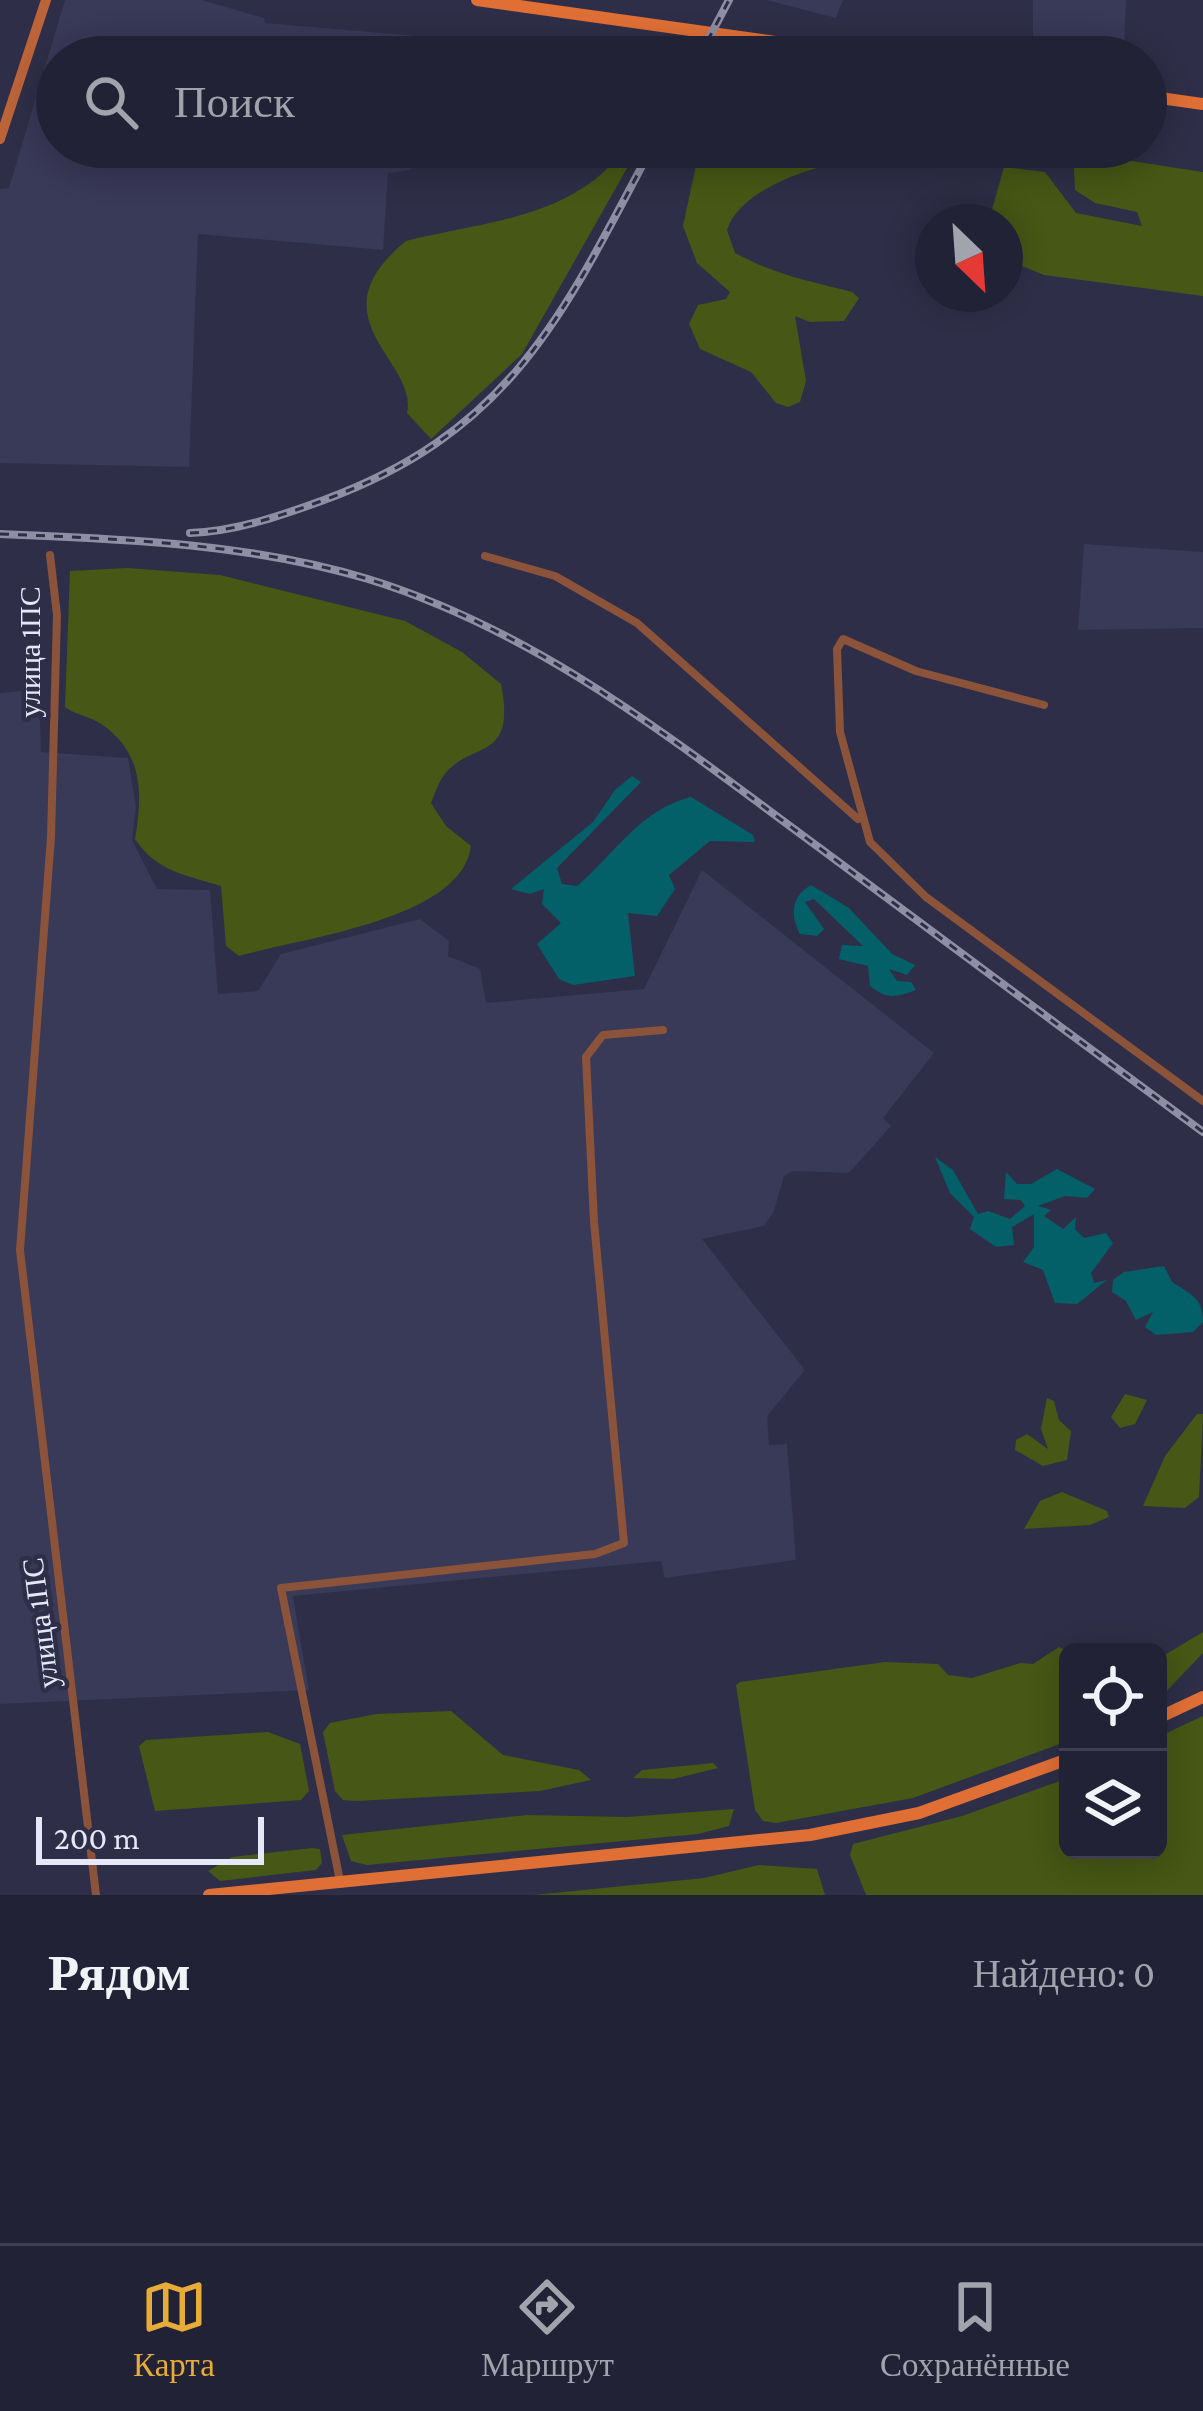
<!DOCTYPE html>
<html lang="ru">
<meta charset="utf-8">
<style>
body{margin:0;font-family:"Crimson Pro",serif;background:#2a2a3e;color:#f1f3f6}
.controls{position:absolute;right:36px;bottom:36px;display:grid;overflow:hidden;border-radius:18px;box-shadow:0 6px 30px #0003}
.controls button{width:108px;height:108px;display:grid;place-items:center;padding:0;border:0;border-bottom:3px solid #3f3f51;background:#222236;color:#f1f3f6;font:60px sans-serif}
.compass{position:absolute;left:915px;top:204px;width:108px;height:108px;border-radius:50%;background:#222236;box-shadow:0 6px 30px #0003;rotate:155deg}
.scale{position:absolute;left:36px;bottom:30px;width:228px;box-sizing:border-box;padding-left:12px;border:6px solid #e6e7f8;border-top:0;font-size:33px;line-height:42px;white-space:nowrap;color:#e6e7f8;-webkit-text-stroke:9px #2e2e48;paint-order:stroke}
.list{margin:0;padding:0;list-style:none}
h2{display:flex;justify-content:space-between;align-items:center;height:156px;margin:0;padding:0 48px;font-size:51px}
h2 small{font-size:39px;font-weight:400;color:#a2a4ad}
.icon{flex:none;width:66px;height:66px;fill:none;stroke:currentColor;stroke-width:2;stroke-linecap:round;stroke-linejoin:round}
.map{position:relative;flex:none;width:1203px;height:1895px;overflow:hidden}
.search{position:absolute;background:#222236;box-shadow:0 6px 30px #0003;left:36px;right:36px;top:36px;height:132px;display:flex;align-items:center;gap:30px;box-sizing:border-box;padding:0 42px;border-radius:66px;color:#a2a4ad;font-size:45px}
.sheet{height:348px;background:#222236}
nav{display:flex;justify-content:space-around;align-items:center;box-sizing:border-box;height:168px;border-top:3px solid #3f3f51;background:#222236;font-size:33px;color:#a2a4ad}
nav a{display:grid;justify-items:center;gap:6px}
nav .on{color:#e7ac37}
.map>svg:first-child{display:block}
.built{fill:#393958}
.green{fill:#475715}
.water{fill:#046068}
.lines{fill:none;stroke-linecap:round;stroke-linejoin:round}
.street{stroke:#8b533a;stroke-width:8}
.secondary{stroke:#bb6339;stroke-width:10}
.primary{stroke:#e06f36;stroke-width:12}
.rail-casing{stroke:#8e8ea4;stroke-width:8}
.rail{stroke:#2e2e48;stroke-width:3;stroke-dasharray:9;stroke-linecap:butt}
.labels{text-anchor:middle;dominant-baseline:central;stroke-width:9;stroke-linejoin:round;paint-order:stroke}
.street-label{font-size:30px;fill:#e6e7f8;stroke:#2e2e48}
</style>
<div class="map">
<svg width="1203" height="1895" viewBox="0 0 1203 1895">
<rect width="100%" height="100%" fill="#2e2e48"/>
<path class="built" d="M 65,0 L 202,0 L 264,18 L 265,23 L 416,36 L 415,57 L 57,57 L 57,147 L 412,147 L 411,170 L 388,173 L 383,250 L 198,234 L 189,467 L 0,463 L 0,189 L 9,188 Z
M 766,0 L 843,0 L 836,18 Z
M 1033,0 L 1126,0 L 1124,47 L 1033,43 Z
M 1084,544 L 1203,552 L 1203,628 L 1078,630 Z
M 39,689 L 41,752 L 128,758 L 136,806 L 132,840 L 157,889 L 210,890 L 218,994 L 258,991 L 281,954 L 420,919 L 449,941 L 448,956 L 480,969 L 486,1003 L 644,989 L 702,870 L 934,1053 L 883,1118 L 891,1126 L 849,1173 L 793,1171 L 784,1176 L 774,1211 L 764,1226 L 702,1239 L 805,1370 L 767,1416 L 769,1445 L 787,1444 L 796,1560 L 665,1578 L 661,1561 L 293,1596 L 309,1690 L 0,1704 L 0,693 Z"/>
<path class="green" d="M 1033,43 L 1078,45 L 1077,57 L 1033,57 Z
M 626,147 L 639,147 L 522,354 L 431,439 L 407,413 C 419,361 311,319 406,241 C 485,221 574,219 626,147 Z
M 700,147 L 730,147 L 740,154 L 759,147 L 839,147 L 833,164 C 799,171 739,193 727,230 L 735,253 C 776,275 808,281 852,292 L 859,298 L 844,321 L 810,322 L 795,316 L 806,381 L 800,402 L 788,407 L 776,403 L 751,372 L 700,349 L 689,324 L 698,305 L 726,299 L 730,292 L 697,263 L 683,226 Z
M 1099,156 L 1203,172 L 1203,296 L 1044,275 L 1005,259 L 1005,222 L 990,217 L 1004,167 L 1045,172 L 1076,213 L 1142,226 L 1137,212 L 1095,203 L 1075,190 L 1074,169 L 1082,157 Z
M 127,568 L 220,575 L 405,621 L 462,652 L 501,684 C 517,763 470,740 444,775 C 438,783 435,794 431,803 L 446,826 L 471,846 C 462,920 300,938 239,956 L 226,946 L 221,886 C 186,875 157,872 135,839 C 143,793 143,752 101,724 C 89,716 76,715 65,707 L 70,571 Z
M 1125,1394 L 1147,1400 L 1135,1424 L 1120,1428 L 1111,1417 Z
M 1047,1398 L 1054,1401 L 1059,1420 L 1071,1431 L 1067,1460 L 1043,1466 L 1015,1450 L 1016,1440 L 1027,1434 L 1048,1449 L 1041,1429 Z
M 1197,1414 L 1203,1414 L 1199,1497 L 1185,1508 L 1143,1506 L 1165,1456 Z
M 1062,1492 L 1107,1511 L 1109,1517 L 1090,1525 L 1024,1529 L 1040,1501 Z
M 1203,1632 L 1203,1653 L 1158,1700 L 1158,1659 Z
M 1059,1647 L 1069,1652 L 1068,1741 L 913,1798 L 776,1823 L 763,1821 L 755,1810 L 736,1685 L 740,1682 L 885,1662 L 938,1664 L 948,1675 L 972,1678 L 1020,1663 L 1033,1664 Z
M 451,1711 L 503,1755 L 579,1770 L 591,1780 L 540,1791 L 356,1801 L 343,1800 L 335,1791 L 323,1732 L 330,1723 L 376,1714 Z
M 1203,1716 L 1203,1895 L 866,1895 L 850,1855 L 853,1844 L 962,1816 L 1068,1778 L 1068,1850 L 1158,1850 L 1158,1737 Z
M 268,1732 L 300,1744 L 309,1791 L 301,1800 L 155,1811 L 139,1746 L 146,1740 Z
M 713,1763 L 718,1768 L 673,1779 L 633,1778 L 642,1770 Z
M 734,1809 L 729,1826 L 698,1834 L 367,1865 L 351,1861 L 342,1835 L 527,1815 L 627,1817 Z
M 312,1848 L 320,1849 L 322,1863 L 316,1870 L 220,1881 L 208,1871 L 232,1857 Z
M 759,1865 L 817,1869 L 825,1895 L 533,1895 L 704,1878 Z"/>
<path class="water" d="M 632,776 L 641,782 L 557,868 L 562,884 L 577,886 C 615,854 639,810 691,797 L 753,835 L 755,842 L 710,841 L 669,875 L 675,889 L 657,916 L 628,913 L 635,976 L 573,985 L 559,979 L 537,944 L 561,923 L 542,904 L 544,889 L 530,894 L 511,889 L 593,822 L 615,790 Z
M 811,885 L 849,908 L 892,954 L 915,965 L 907,975 L 889,969 L 897,981 L 911,982 L 916,990 C 897,997 887,1000 870,986 L 868,966 L 839,959 L 842,945 L 863,946 L 814,899 L 805,902 L 824,929 L 817,936 L 800,934 C 790,916 791,896 811,885 Z
M 935,1157 L 953,1170 L 978,1214 L 988,1211 L 1010,1219 L 1025,1206 L 1021,1200 L 1004,1199 L 1006,1172 L 1017,1184 L 1031,1184 L 1057,1169 L 1095,1189 L 1087,1198 L 1065,1196 L 1038,1206 L 1051,1210 L 1044,1216 L 1063,1229 L 1076,1217 L 1075,1229 L 1084,1238 L 1106,1233 L 1113,1243 L 1091,1273 L 1094,1283 L 1107,1280 L 1077,1304 L 1055,1303 L 1043,1270 L 1023,1262 L 1034,1247 L 1034,1214 L 1012,1227 L 1014,1245 L 996,1247 L 970,1229 L 974,1217 L 950,1193 Z
M 1164,1266 L 1172,1282 C 1188,1293 1203,1296 1203,1322 L 1193,1332 L 1156,1335 L 1145,1327 L 1153,1312 L 1136,1320 L 1126,1301 L 1112,1292 L 1113,1280 L 1124,1272 Z"/>
<g class="lines">
<path class="street" d="M 50,555 L 57,615 L 51,837 L 20,1250 L 96,1895
M 485,556 L 555,576 L 637,623 L 858,819
M 1044,705 L 916,671 L 843,639 L 837,649 L 840,732 L 870,842 L 926,897 L 1203,1101
M 340,1881 L 281,1588 L 595,1554 L 624,1543 L 594,1222 L 586,1057 L 603,1035 L 663,1030"/>
<path class="secondary" d="M 0,139 L 46,0"/>
<path class="primary" d="M 477,0 L 882,57
M 1146,96 L 1203,104
M 1158,1718 L 1203,1697
M 209,1895 L 810,1835 L 919,1813 L 1068,1759"/>
<g class="rail-casing">
<path id="rail" d="M 699,57 L 729,0
M 190,533 C 237,531 280,516 324,500 C 512,431 564,313 652,147
M 0,534 C 124,539 248,543 368,579 C 540,632 674,741 817,846 C 946,942 1074,1037 1203,1132"/>
</g>
<use href="#rail" class="rail"/>
</g>
<g class="labels">
<g class="street-label">
<text transform="translate(29 652) rotate(-90)">улица 1ПС</text>
<text transform="translate(40 1623) rotate(-97)">улица 1ПС</text>
</g>
</g>
</svg>
<div class="controls">
<button><svg class="icon" aria-label="locate" viewBox="0 0 24 24"><circle cx="12" cy="12" r="6"/><path d="M12 2v4M12 18v4M2 12h4M18 12h4"/></svg></button>
<button><svg class="icon" aria-label="layers" viewBox="0 0 24 24"><path d="M12 4l9 5-9 5-9-5zM3 14l9 5 9-5"/></svg></button>
</div>
<svg class="compass" viewBox="-18 -18 36 36"><path d="M0-13l5 13h-10z" fill="#e53935"/><path d="M0 13l5-13h-10z" fill="#a2a4ad"/></svg>
<div class="scale">200 m</div>
<div class="search"><svg class="icon" aria-label="search" viewBox="0 0 24 24"><circle cx="10" cy="10" r="6"/><path d="M15 15l6 6"/></svg>Поиск</div>
</div>
<section class="sheet">
<h2>Рядом<small>Найдено: 0</small></h2>
<ul class="list">
</ul>
</section>
<nav>
<a class="on"><svg class="icon" aria-label="map" viewBox="0 0 24 24"><path d="M3 6l6-2 6 2 6-2v14l-6 2-6-2-6 2zM9 4v14M15 6v14"/></svg>Карта</a>
<a><svg class="icon" aria-label="directions" viewBox="0 0 24 24"><path d="M12 3l9 9-9 9-9-9zM9 14v-3h6M13 9l2 2-2 2"/></svg>Маршрут</a>
<a><svg class="icon" aria-label="saved" viewBox="0 0 24 24"><path d="M7 4h10v16l-5-4-5 4z"/></svg>Сохранённые</a>
</nav>
